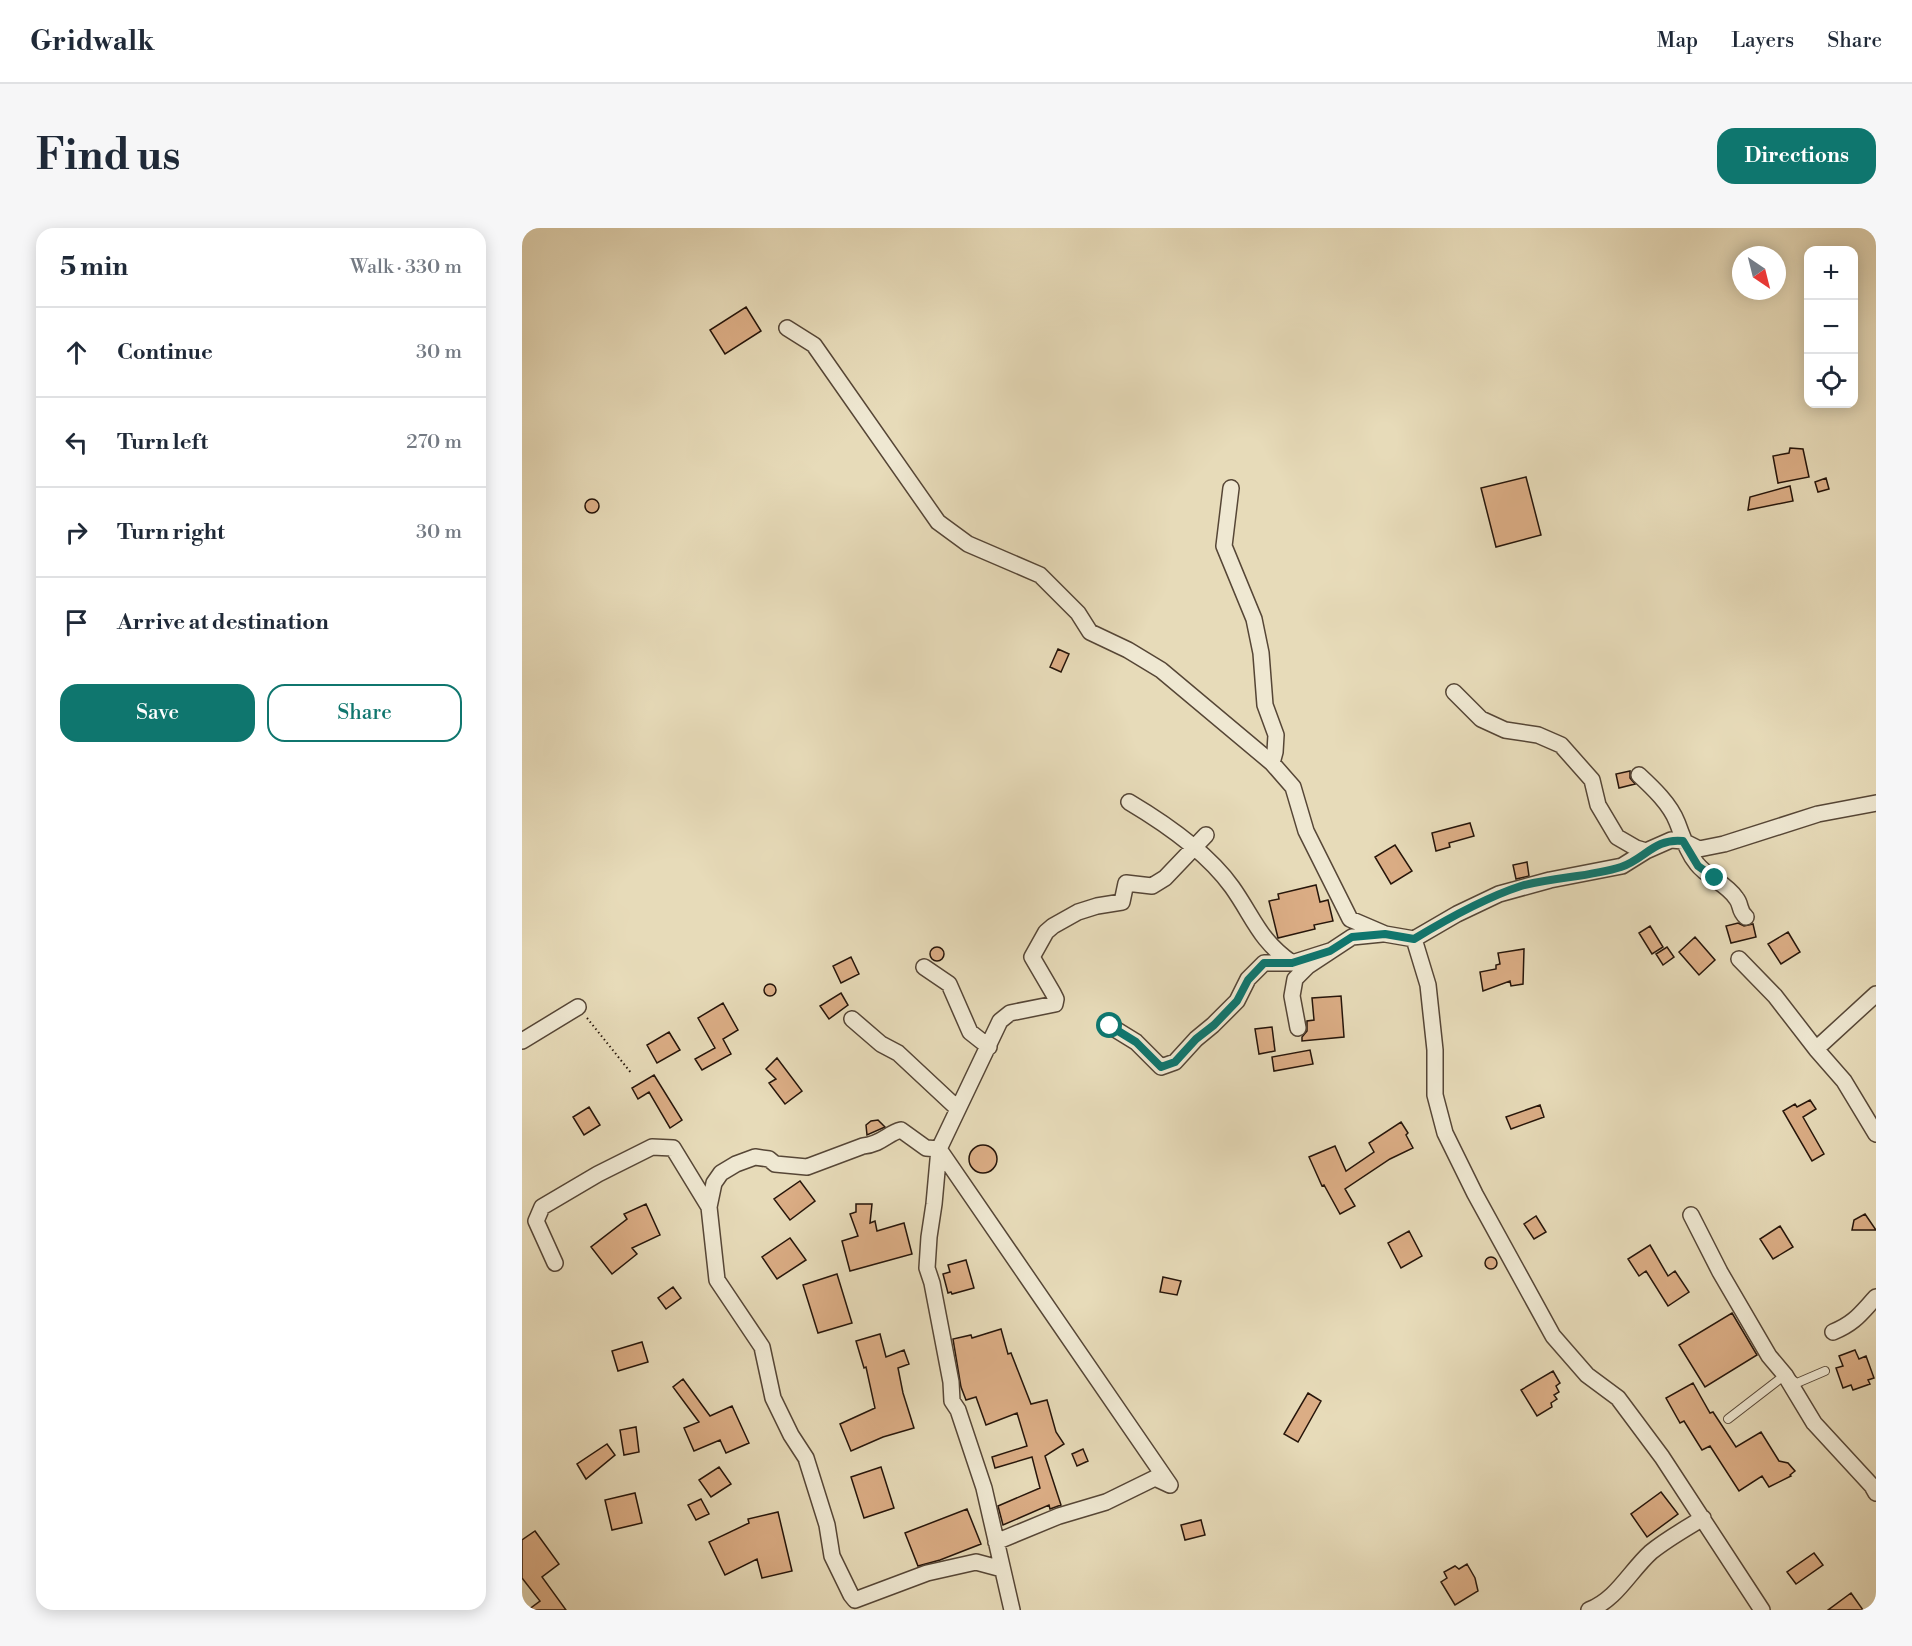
<!DOCTYPE html>
<meta charset="utf-8">
<style>
body{margin:0;font-family:"Libre Bodoni",serif;background:#f6f6f7;color:#1f2937}
.controls{position:absolute;right:18px;top:18px;display:grid;overflow:hidden;border-radius:12px;box-shadow:0 3px 15px #0003}
.controls button{width:54px;height:54px;display:grid;place-items:center;padding:0;border:0;border-bottom:2px solid #e0e1e3;background:#fff;color:#1f2937;font:30px sans-serif}
.compass{position:absolute;left:1210px;top:18px;width:54px;height:54px;border-radius:50%;background:#fff;box-shadow:0 3px 15px #0003;rotate:145deg}
.stop{position:absolute;width:18px;height:18px;margin:-14px;border:4px solid #0f766e;border-radius:50%;background:#fff}
.stop.end{background:#0f766e;border-color:#fff;box-shadow:0 2px 6px #0008}
.list{margin:0;padding:0;list-style:none}
h2{display:flex;justify-content:space-between;align-items:center;height:78px;margin:0;padding:0 24px;font-size:26px}
h2 small{font-size:20px;font-weight:400;color:#747a83}
.list li{display:grid;grid-template-columns:39px 1fr auto;gap:18px;align-items:center;box-sizing:border-box;height:90px;padding:0 24px;border-top:2px solid #e0e1e3}
.list b{display:block;font-size:22px;white-space:nowrap}
.list em{font-size:20px;font-style:normal;color:#747a83}
.actions{display:flex;gap:12px;padding:18px 24px}
.actions a{flex:1;padding:14px 0;border:2px solid #0f766e;border-radius:18px;text-align:center;font-size:21px;color:#0f766e}
.actions .main{background:#0f766e;color:#fff}
.icon{flex:none;width:33px;height:33px;fill:none;stroke:currentColor;stroke-width:2;stroke-linecap:round;stroke-linejoin:round}
.map{position:relative;flex:none;width:1354px;height:1382px;overflow:hidden;border-radius:18px}
header{display:flex;align-items:center;gap:36px;box-sizing:border-box;height:84px;padding:0 30px;background:#fff;border-bottom:2px solid #e0e1e3}
header strong{font-size:28px}
nav{display:flex;gap:33px;margin-inline-start:auto;font-size:21px}
.intro{display:flex;align-items:center;justify-content:space-between;box-sizing:border-box;height:144px;padding:0 36px}
h1{margin:0;font-size:42px}
.button{padding:15px 27px;border-radius:18px;background:#0f766e;color:#fff;font-size:21px;font-weight:700}
main{display:flex;gap:36px;padding:0 36px}
aside{flex:1;background:#fff;border-radius:18px;box-shadow:0 3px 15px #0003}
.map>svg:first-child{display:block}
.building{fill:#dbad85;stroke:#26150a;stroke-width:1.5}
.lines{fill:none;stroke-linecap:round;stroke-linejoin:round}
.service-casing{stroke:#564636;stroke-width:10}
.minor-casing{stroke:#564636;stroke-width:18}
.path{stroke:#26150a;stroke-width:2;stroke-dasharray:1.5 3;stroke-linecap:butt}
.service{stroke:#efe8d2;stroke-width:8}
.minor{stroke:#efe8d2;stroke-width:15}
.route{stroke:#0f766e;stroke-width:8}
</style>
<header>
<strong>Gridwalk</strong>
<nav><a>Map</a><a>Layers</a><a>Share</a></nav>
</header>
<div class="intro"><h1>Find us</h1><a class="button">Directions</a></div>
<main>
<aside>
<h2>5 min<small>Walk · 330 m</small></h2>
<ul class="list">
<li><svg class="icon" aria-label="ahead" viewBox="0 0 24 24"><path d="M12 20V5M6 11l6-6 6 6"/></svg><div><b>Continue</b></div><em>30 m</em></li>
<li><svg class="icon" aria-label="left" viewBox="0 0 24 24"><path d="M17 20v-9H6M10 6l-5 5 5 5"/></svg><div><b>Turn left</b></div><em>270 m</em></li>
<li><svg class="icon" aria-label="right" viewBox="0 0 24 24"><path d="M7 20v-9h11M14 6l5 5-5 5"/></svg><div><b>Turn right</b></div><em>30 m</em></li>
<li><svg class="icon" aria-label="arrive" viewBox="0 0 24 24"><path d="M6 21V4h12l-3 4 3 4H6"/></svg><div><b>Arrive at destination</b></div></li>
</ul>
<div class="actions"><a class="main">Save</a><a>Share</a></div>
</aside>
<div class="map">
<svg width="1354" height="1382" viewBox="0 0 1354 1382">
<rect width="100%" height="100%" fill="#e7dbb9"/>
<filter id="stains"><feTurbulence type="fractalNoise" baseFrequency=".00333" numOctaves="4"/><feColorMatrix values="0 0 0 0 .2 0 0 0 0 .09 0 0 0 0 .02 0 0 0 .5 -.17"/></filter>
<radialGradient id="worn" r=".72"><stop offset=".6" stop-color="#630" stop-opacity="0"/><stop offset="1" stop-color="#630" stop-opacity=".3"/></radialGradient>
<path class="building" d="M 224,79 L 239,103 L 203,126 L 188,102 Z
M 1268,220 L 1281,221 L 1287,249 L 1256,255 L 1251,228 L 1267,225 Z
M 1004,249 L 1019,307 L 974,319 L 959,260 Z
M 1304,250 L 1307,261 L 1296,264 L 1293,254 Z
M 1268,258 L 1271,273 L 1226,282 L 1228,269 Z
M63 278a7 7 0 1 1 14 0a7 7 0 1 1-14 0Z
M 536,421 L 547,426 L 539,444 L 528,439 Z
M 1108,543 L 1108,550 L 1113,556 L 1097,560 L 1094,546 Z
M 948,595 L 952,608 L 927,615 L 928,619 L 914,623 L 910,605 Z
M 873,617 L 890,643 L 869,656 L 853,629 Z
M 1005,634 L 1007,648 L 994,651 L 991,637 Z
M 794,657 L 798,674 L 806,672 L 811,693 L 792,697 L 793,701 L 756,710 L 747,673 L 757,671 L 756,666 Z
M 1216,695 L 1222,698 L 1231,696 L 1234,709 L 1209,715 L 1204,698 Z
M 1128,698 L 1141,719 L 1130,726 L 1117,705 Z
M 1266,704 L 1278,724 L 1259,736 L 1246,716 Z
M 1173,709 L 1193,732 L 1177,747 L 1157,724 Z
M408 726a7 7 0 1 1 14 0a7 7 0 1 1-14 0Z
M 1145,719 L 1152,729 L 1141,737 L 1134,726 Z
M 1002,721 L 1001,756 L 989,758 L 988,753 L 961,763 L 958,744 L 974,741 L 974,737 L 978,736 L 976,725 Z
M 329,729 L 337,746 L 319,755 L 311,738 Z
M242 762a6 6 0 1 1 12 0a6 6 0 1 1-12 0Z
M 319,765 L 326,777 L 307,791 L 298,778 Z
M 819,768 L 822,809 L 780,813 L 780,809 L 785,803 L 785,793 L 792,792 L 790,770 Z
M 201,775 L 216,802 L 201,811 L 209,826 L 180,842 L 173,831 L 193,820 L 176,790 Z
M 750,799 L 753,823 L 737,826 L 733,801 Z
M 147,804 L 158,822 L 135,835 L 125,817 Z
M 788,822 L 791,836 L 752,843 L 750,829 Z
M 255,830 L 280,863 L 263,876 L 247,855 L 254,851 L 244,841 Z
M 132,847 L 160,892 L 148,900 L 127,864 L 116,871 L 110,860 Z
M 1288,872 L 1294,881 L 1281,889 L 1302,926 L 1290,933 L 1261,883 L 1273,876 L 1275,879 Z
M 1018,877 L 1022,889 L 989,901 L 984,889 Z
M 67,879 L 78,897 L 62,907 L 51,889 Z
M 356,892 L 363,899 L 345,907 L 344,897 L 349,893 Z
M 879,894 L 886,905 L 884,907 L 891,920 L 868,931 L 823,961 L 833,978 L 818,986 L 802,957 L 800,958 L 787,929 L 813,918 L 824,943 L 852,924 L 847,915 Z
M447 931a14 14 0 1 1 28 0a14 14 0 1 1-28 0Z
M 278,953 L 293,973 L 268,992 L 252,971 Z
M 124,976 L 138,1007 L 110,1020 L 115,1026 L 90,1046 L 69,1019 L 105,991 L 102,986 Z
M 334,976 L 350,976 L 348,995 L 353,993 L 355,1003 L 382,995 L 390,1026 L 328,1043 L 320,1013 L 336,1008 L 328,986 L 334,984 Z
M 1343,986 L 1354,1002 L 1330,1002 L 1332,992 Z
M 1014,988 L 1024,1004 L 1012,1011 L 1002,996 Z
M 1258,998 L 1271,1019 L 1251,1031 L 1238,1011 Z
M 887,1003 L 900,1028 L 879,1040 L 866,1015 Z
M 268,1010 L 284,1032 L 255,1051 L 240,1029 Z
M 1128,1017 L 1146,1048 L 1153,1043 L 1167,1064 L 1146,1078 L 1124,1043 L 1117,1048 L 1106,1031 Z
M963 1035a6 6 0 1 1 12 0a6 6 0 1 1-12 0Z
M 444,1032 L 452,1060 L 430,1066 L 429,1064 L 426,1065 L 421,1046 L 428,1044 L 426,1037 Z
M 315,1046 L 330,1095 L 296,1105 L 281,1057 Z
M 641,1049 L 659,1053 L 655,1067 L 638,1064 Z
M 151,1059 L 159,1070 L 144,1081 L 136,1070 Z
M 1210,1085 L 1235,1127 L 1183,1159 L 1157,1117 Z
M 479,1101 L 486,1126 L 489,1125 L 509,1176 L 525,1172 L 534,1204 L 542,1216 L 523,1228 L 539,1277 L 528,1281 L 527,1277 L 481,1297 L 476,1278 L 518,1260 L 510,1229 L 473,1240 L 470,1229 L 505,1218 L 495,1185 L 464,1197 L 454,1169 L 444,1172 L 439,1159 L 431,1111 L 449,1107 L 450,1110 Z
M 358,1106 L 364,1129 L 382,1122 L 387,1136 L 376,1140 L 381,1165 L 392,1200 L 361,1209 L 329,1223 L 318,1196 L 353,1180 L 344,1139 L 342,1140 L 334,1113 Z
M 120,1114 L 126,1134 L 96,1143 L 90,1123 Z
M 1333,1122 L 1337,1131 L 1344,1128 L 1352,1150 L 1346,1152 L 1348,1156 L 1331,1162 L 1329,1157 L 1321,1160 L 1314,1140 L 1321,1138 L 1317,1128 Z
M 1031,1143 L 1038,1155 L 1034,1158 L 1037,1164 L 1032,1167 L 1035,1171 L 1029,1175 L 1030,1179 L 1015,1188 L 999,1162 Z
M 161,1151 L 188,1188 L 210,1178 L 227,1215 L 204,1225 L 198,1212 L 172,1223 L 162,1200 L 177,1194 L 151,1159 Z
M 1171,1155 L 1188,1185 L 1191,1184 L 1214,1219 L 1239,1204 L 1257,1233 L 1266,1235 L 1273,1243 L 1268,1247 L 1269,1248 L 1247,1259 L 1240,1248 L 1217,1263 L 1188,1218 L 1180,1222 L 1162,1193 L 1158,1195 L 1144,1170 Z
M 786,1165 L 799,1173 L 776,1214 L 762,1206 Z
M 114,1199 L 117,1224 L 102,1227 L 98,1202 Z
M 85,1216 L 93,1227 L 64,1251 L 55,1236 Z
M 561,1221 L 566,1233 L 555,1238 L 550,1226 Z
M 197,1239 L 209,1256 L 189,1269 L 177,1252 Z
M 359,1239 L 372,1280 L 342,1290 L 329,1249 Z
M 1139,1264 L 1156,1286 L 1125,1309 L 1109,1286 Z
M 113,1265 L 120,1295 L 90,1302 L 83,1272 Z
M 179,1271 L 187,1286 L 174,1292 L 166,1277 Z
M 445,1281 L 459,1316 L 418,1332 L 396,1338 L 383,1305 Z
M 256,1284 L 270,1343 L 240,1350 L 235,1331 L 203,1347 L 187,1314 L 227,1295 L 226,1291 Z
M 679,1292 L 683,1307 L 663,1312 L 659,1297 Z
M 13,1303 L 37,1336 L 20,1349 L 44,1382 L 6,1382 L 18,1373 L 0,1350 L 0,1312 Z
M 1292,1325 L 1301,1337 L 1274,1356 L 1265,1344 Z
M 945,1336 L 953,1350 L 956,1363 L 933,1377 L 919,1354 L 925,1350 L 922,1344 L 933,1338 L 937,1341 Z
M 1329,1365 L 1341,1382 L 1306,1382 Z"/>
<g class="lines">
<g class="service-casing">
<path id="service" d="M 1206,1191 L 1263,1147 L 1275,1155 L 1303,1143"/>
</g>
<g class="minor-casing">
<path id="minor" d="M 265,100 L 292,117 L 416,294 L 446,316 L 518,347 L 556,385 L 568,404 L 606,422 L 639,442 L 750,535 L 771,559 L 784,603 L 828,691 L 863,706 L 892,711 L 906,757 L 913,822 L 913,867 L 923,905 L 953,966 L 1031,1108 L 1065,1147 L 1096,1170 L 1140,1229 L 1240,1382
M 709,260 L 702,318 L 732,391 L 739,425 L 743,477 L 754,507 L 753,524 L 750,535
M 932,464 L 959,491 L 983,502 L 1016,507 L 1039,517 L 1070,552 L 1076,577 L 1095,609 L 1114,620 L 1124,623
M 1117,547 C 1131,560 1148,576 1155,594 C 1161,609 1165,624 1175,636 C 1186,650 1204,655 1214,670 C 1220,677 1216,682 1224,689
M 607,574 C 644,596 685,624 710,659 C 732,690 737,712 770,735 L 808,723
M 892,711 L 935,686 L 977,666 L 1028,652 L 1100,638 L 1124,623 L 1149,612 L 1161,613 L 1177,621 L 1202,616 L 1296,586 L 1354,575
M 1217,731 L 1253,768 L 1294,821 L 1322,853 L 1354,906
M 402,739 L 427,756 L 448,804 L 467,819
M 330,791 L 359,816 L 376,825 L 436,881
M 588,798 L 614,814 L 639,839 L 653,834 L 674,811 L 691,797 L 715,773 L 726,751 L 742,735 L 770,735
M 776,800 L 770,768 L 773,751 L 786,738 L 830,709 L 860,706
M 0,813 L 56,779
M 1294,821 L 1354,766
M 187,979 L 192,955 L 199,945 L 214,936 L 233,929 L 247,931 L 253,936 L 285,939 L 341,918 C 360,916 366,905 379,902 L 404,920 L 417,921 L 648,1257 L 633,1250 L 584,1274 L 537,1288 L 474,1314
M 1169,987 L 1198,1044 L 1247,1128 L 1263,1147 L 1292,1195 L 1350,1258 L 1354,1265
M 33,1035 L 14,993 L 20,979 L 76,946 L 130,919 L 151,920 L 187,979 L 195,1052 L 240,1119 L 251,1170 L 269,1207 L 284,1230 L 305,1297 L 310,1328 L 329,1367 L 333,1372 L 405,1345 L 454,1334 L 480,1341
M 1311,1104 C 1333,1095 1339,1085 1354,1069
M 490,1382 L 462,1260 L 436,1182 L 430,1173 L 429,1154 L 410,1055 L 405,1040 L 407,1009 L 412,976 L 417,921 L 478,793 L 488,785 L 533,776 L 534,771 L 531,765 L 510,729 L 524,704 L 531,698 L 556,684 L 575,678 L 600,674 L 604,655 L 630,658 L 643,650 L 684,607
M 1067,1382 C 1095,1371 1107,1344 1129,1324 C 1145,1311 1163,1301 1181,1290"/>
</g>
<path class="path" d="M 65,790 L 110,846"/>
<use href="#service" class="service"/>
<use href="#minor" class="minor"/>
</g>
<g class="lines">
<path class="route" d="M 588,798 L 614,814 L 639,839 L 653,834 L 674,811 L 692,797 L 715,773 L 726,752 L 742,735 L 770,735 L 808,723 L 830,709 L 863,706 L 892,711 C 925,691 962,670 999,658 C 1031,649 1068,649 1099,639 C 1123,631 1132,610 1161,613 L 1176,638 L 1193,650"/>
</g>
<rect width="100%" height="100%" filter="url(#stains)"/>
<rect width="100%" height="100%" fill="url(#worn)"/>
</svg>
<div class="controls">
<button>+</button>
<button>−</button>
<button><svg class="icon" aria-label="locate" viewBox="0 0 24 24"><circle cx="12" cy="12" r="6"/><path d="M12 2v4M12 18v4M2 12h4M18 12h4"/></svg></button>
</div>
<svg class="compass" viewBox="-18 -18 36 36"><path d="M0-13l5 13h-10z" fill="#e53935"/><path d="M0 13l5-13h-10z" fill="#747a83"/></svg>
<div class="stop" style="left:588px;top:798px"></div>
<div class="stop end" style="left:1193px;top:650px"></div>
</div>
</main>
